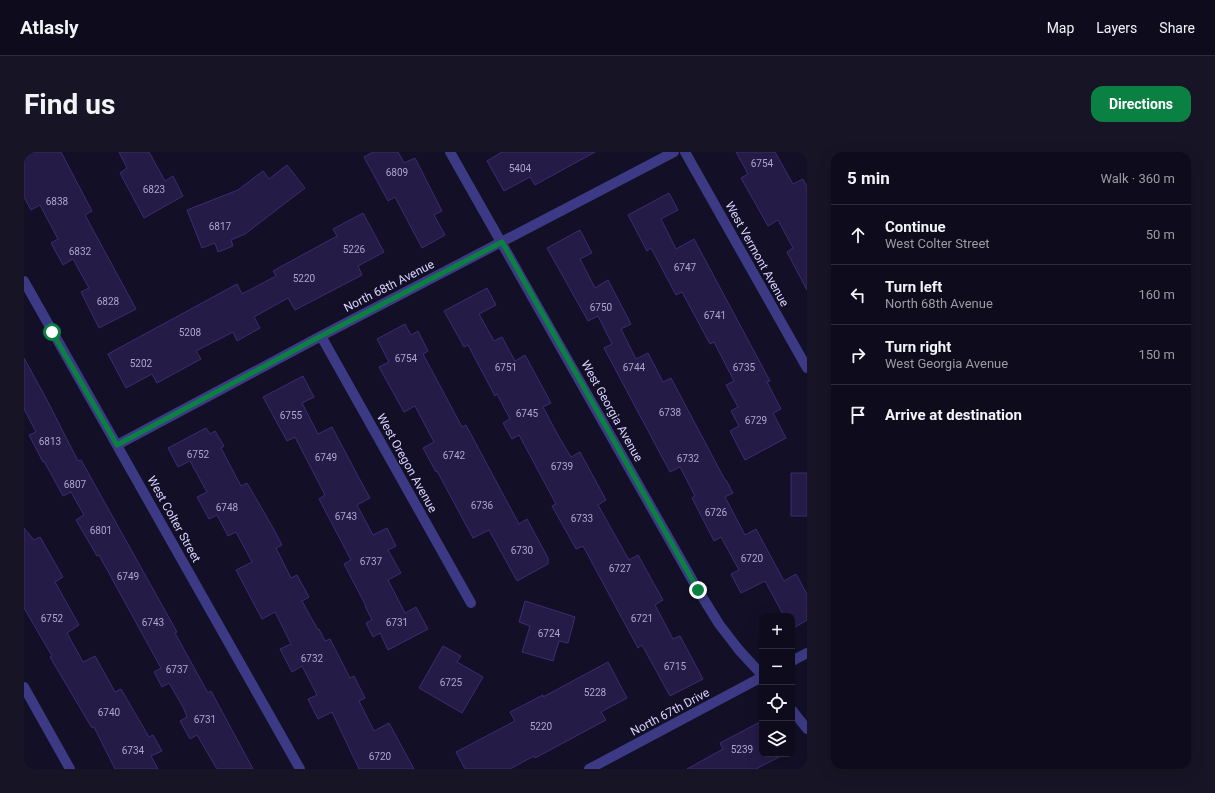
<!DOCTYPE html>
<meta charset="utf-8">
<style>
body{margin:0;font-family:Roboto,sans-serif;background:#171425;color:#f1f3f6}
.controls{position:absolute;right:12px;bottom:12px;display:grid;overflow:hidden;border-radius:8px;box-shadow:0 4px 16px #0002}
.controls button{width:36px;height:36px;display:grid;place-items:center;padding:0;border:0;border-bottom:1px solid #2e2b3b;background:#0e0b1c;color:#f1f3f6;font:20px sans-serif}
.stop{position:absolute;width:12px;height:12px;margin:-9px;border:3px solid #0b8043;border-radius:50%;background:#fff}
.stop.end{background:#0b8043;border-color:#fff;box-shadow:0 1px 4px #0008}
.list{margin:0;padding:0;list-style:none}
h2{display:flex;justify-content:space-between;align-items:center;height:52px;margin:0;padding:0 16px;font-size:17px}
h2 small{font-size:13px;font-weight:400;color:#9b9ba3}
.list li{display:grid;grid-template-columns:26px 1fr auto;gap:12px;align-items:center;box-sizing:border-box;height:60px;padding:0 16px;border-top:1px solid #2e2b3b}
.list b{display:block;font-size:15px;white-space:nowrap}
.list p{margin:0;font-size:13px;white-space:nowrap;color:#9b9ba3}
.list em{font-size:13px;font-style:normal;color:#9b9ba3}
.icon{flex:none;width:22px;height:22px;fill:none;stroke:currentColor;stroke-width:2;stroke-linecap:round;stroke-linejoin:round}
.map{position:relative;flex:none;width:783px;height:617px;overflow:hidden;border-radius:12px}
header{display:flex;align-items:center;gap:24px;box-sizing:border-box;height:56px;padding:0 20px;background:#0e0b1c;border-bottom:1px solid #2e2b3b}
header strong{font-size:19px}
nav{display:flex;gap:22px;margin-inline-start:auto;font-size:14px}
.intro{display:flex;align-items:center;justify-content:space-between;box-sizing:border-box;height:96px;padding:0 24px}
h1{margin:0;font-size:28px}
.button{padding:10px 18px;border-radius:12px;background:#0b8043;color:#fff;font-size:14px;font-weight:700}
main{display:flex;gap:24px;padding:0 24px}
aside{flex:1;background:#0e0b1c;border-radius:12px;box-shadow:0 4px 16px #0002}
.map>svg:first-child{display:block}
.building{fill:#241b47;stroke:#3b2d73}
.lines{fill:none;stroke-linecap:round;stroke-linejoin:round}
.street{stroke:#3d3a85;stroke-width:10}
.route{stroke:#0b8043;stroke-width:5}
.labels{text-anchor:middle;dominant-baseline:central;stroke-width:3;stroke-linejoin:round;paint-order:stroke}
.number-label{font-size:10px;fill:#aca6d1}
.street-label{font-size:12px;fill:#d9d4ff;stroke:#130f26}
</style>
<header>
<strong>Atlasly</strong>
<nav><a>Map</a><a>Layers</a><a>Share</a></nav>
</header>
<div class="intro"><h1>Find us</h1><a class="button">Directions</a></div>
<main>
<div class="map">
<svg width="783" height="617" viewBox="0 0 783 617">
<rect width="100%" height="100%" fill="#130f26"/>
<path class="building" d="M 0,0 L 37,0 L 68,59 L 61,63 L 112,157 L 75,176 L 57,140 L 65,136 L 49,107 L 39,113 L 27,91 L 34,87 L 16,53 L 7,58 L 0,45 Z
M 95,0 L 125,0 L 141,29 L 149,24 L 159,44 L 120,66 L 96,21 L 103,16 Z
M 349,0 L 374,0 L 380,11 L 391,6 L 418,59 L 410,63 L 421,83 L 398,96 L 371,45 L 364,49 L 340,5 Z
M 478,0 L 571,0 L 511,33 L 506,25 L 480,39 L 463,9 Z
M 712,0 L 751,0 L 769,32 L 779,27 L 783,35 L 783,138 L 763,100 L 769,96 L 754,68 L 744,74 L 717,26 L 724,22 Z
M 263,13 L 281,36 L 221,82 L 207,88 L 209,94 L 194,100 L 191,91 L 178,96 L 163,58 L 214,38 L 239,19 L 245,27 Z
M 645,41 L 654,58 L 637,67 L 652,97 L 670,87 L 746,229 L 743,230 L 757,257 L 749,261 L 762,286 L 721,308 L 706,279 L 715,274 L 707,259 L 714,255 L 702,233 L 710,229 L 690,190 L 686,192 L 658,140 L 652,143 L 627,96 L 623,99 L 604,63 Z
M 339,61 L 360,100 L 334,114 L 338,123 L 271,158 L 264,146 L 230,165 L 236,176 L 213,189 L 209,180 L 172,199 L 177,207 L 133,231 L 128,222 L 102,236 L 84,202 L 213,132 L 218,142 L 252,124 L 249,119 L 313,84 L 309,77 Z
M 556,78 L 568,101 L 556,107 L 571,136 L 584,128 L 607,172 L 597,177 L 612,207 L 624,201 L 639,230 L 647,226 L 701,328 L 702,328 L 709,341 L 701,345 L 721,383 L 732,377 L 760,429 L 772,422 L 783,442 L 783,468 L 768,477 L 768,464 L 760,464 L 741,429 L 717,441 L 707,422 L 715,418 L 697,385 L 690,389 L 668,346 L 671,344 L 656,315 L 646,320 L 580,196 L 588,192 L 574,164 L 564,169 L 523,96 Z
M 463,136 L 472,153 L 455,162 L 470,189 L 478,185 L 491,209 L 501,203 L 527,251 L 519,255 L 535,285 L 547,305 L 556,300 L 582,348 L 574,353 L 605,408 L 614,403 L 639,448 L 631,453 L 649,487 L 656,484 L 679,527 L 646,544 L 618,493 L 614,496 L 559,394 L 552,397 L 528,354 L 532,352 L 495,283 L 488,287 L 479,271 L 486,267 L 473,242 L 471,244 L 444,193 L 440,195 L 420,159 Z
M 381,172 L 387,183 L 394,179 L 404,199 L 399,202 L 438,275 L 442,273 L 495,372 L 503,367 L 524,406 L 524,412 L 493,429 L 465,378 L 449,386 L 413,319 L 412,320 L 399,296 L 410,290 L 391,254 L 380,260 L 355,215 L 365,210 L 353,187 Z
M 0,206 L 23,248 L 54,309 L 57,308 L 153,480 L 151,481 L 184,541 L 187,539 L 229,617 L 193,617 L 173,583 L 166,587 L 156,569 L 163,565 L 159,555 L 145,531 L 138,535 L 130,520 L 137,516 L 75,403 L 73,404 L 52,368 L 60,363 L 47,340 L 39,344 L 20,309 L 19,310 L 5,283 L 12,280 L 0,257 Z
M 279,224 L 290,245 L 278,251 L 294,282 L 308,275 L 335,326 L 346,346 L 333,353 L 349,383 L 363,376 L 372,394 L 364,398 L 377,421 L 364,428 L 381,461 L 392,455 L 404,477 L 364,498 L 356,481 L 349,485 L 342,471 L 348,468 L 341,454 L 342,454 L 320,412 L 327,408 L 295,347 L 301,343 L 271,285 L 263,289 L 239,245 Z
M 182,276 L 186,282 L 191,279 L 200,294 L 197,296 L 217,334 L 223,331 L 248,374 L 258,393 L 252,396 L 267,426 L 273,423 L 285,445 L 278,449 L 294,478 L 295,477 L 301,489 L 306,487 L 326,526 L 330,524 L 341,546 L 335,549 L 350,579 L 365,571 L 390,617 L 335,617 L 308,560 L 294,567 L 284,547 L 293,543 L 278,514 L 268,520 L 256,497 L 267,492 L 251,460 L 238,467 L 212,418 L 228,410 L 212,380 L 204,384 L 193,363 L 185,367 L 173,345 L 183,340 L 166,309 L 154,315 L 144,296 Z
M 767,321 L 783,321 L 783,364 L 767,364 Z
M 0,376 L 10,388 L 16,385 L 39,425 L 31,430 L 55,473 L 43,481 L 59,510 L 71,504 L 91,540 L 97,537 L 125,585 L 129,583 L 138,599 L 127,604 L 134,617 L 91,617 L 70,575 L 68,576 L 26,505 L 28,504 L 0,456 Z
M 501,449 L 551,465 L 544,491 L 535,489 L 529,509 L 498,500 L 506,474 L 495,470 Z
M 419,494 L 437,504 L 433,510 L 459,525 L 438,561 L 395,536 Z
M 584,510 L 603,546 L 577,560 L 582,568 L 511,606 L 510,604 L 486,617 L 441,617 L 432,600 L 491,569 L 486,560 L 519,543 L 519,545 Z
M 738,569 L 738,602 L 761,602 L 732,617 L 663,617 L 699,597 L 696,591 Z"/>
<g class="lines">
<path class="street" d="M 426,0 L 674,438 L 695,472 L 715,498 L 738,523
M 661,0 L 783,216
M 0,129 L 276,617
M 297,184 L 447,451
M 93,293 L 297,184 L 650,0
M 768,509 L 783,501
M 0,535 L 46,617
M 768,558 L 783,577
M 565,617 L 738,525"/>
</g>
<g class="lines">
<path class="route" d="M 28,180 L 93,293 L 297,184 L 478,90 L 674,438"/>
</g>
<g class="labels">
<g class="number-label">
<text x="738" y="11">6754</text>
<text x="496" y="16">5404</text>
<text x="373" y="20">6809</text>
<text x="130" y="37">6823</text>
<text x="33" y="49">6838</text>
<text x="196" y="74">6817</text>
<text x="330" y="97">5226</text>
<text x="56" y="99">6832</text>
<text x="661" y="115">6747</text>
<text x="280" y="126">5220</text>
<text x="84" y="149">6828</text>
<text x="577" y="155">6750</text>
<text x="691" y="163">6741</text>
<text x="166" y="180">5208</text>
<text x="382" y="206">6754</text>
<text x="117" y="211">5202</text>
<text x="482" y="215">6751</text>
<text x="610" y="215">6744</text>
<text x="720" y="215">6735</text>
<text x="646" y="260">6738</text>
<text x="503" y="261">6745</text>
<text x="267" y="263">6755</text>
<text x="732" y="268">6729</text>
<text x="26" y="289">6813</text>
<text x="174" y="302">6752</text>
<text x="430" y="303">6742</text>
<text x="302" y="305">6749</text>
<text x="664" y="306">6732</text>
<text x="538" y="314">6739</text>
<text x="51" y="332">6807</text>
<text x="458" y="353">6736</text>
<text x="203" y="355">6748</text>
<text x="692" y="360">6726</text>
<text x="322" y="364">6743</text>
<text x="558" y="366">6733</text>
<text x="77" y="378">6801</text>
<text x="498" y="398">6730</text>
<text x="728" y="406">6720</text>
<text x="347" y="409">6737</text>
<text x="596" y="416">6727</text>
<text x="104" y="424">6749</text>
<text x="28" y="466">6752</text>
<text x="618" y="466">6721</text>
<text x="129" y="470">6743</text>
<text x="373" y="470">6731</text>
<text x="525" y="481">6724</text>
<text x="288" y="506">6732</text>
<text x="651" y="514">6715</text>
<text x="153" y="517">6737</text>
<text x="427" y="530">6725</text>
<text x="571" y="540">5228</text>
<text x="85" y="560">6740</text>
<text x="181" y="567">6731</text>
<text x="517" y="574">5220</text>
<text x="718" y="597">5239</text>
<text x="109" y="598">6734</text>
<text x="356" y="604">6720</text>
</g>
<g class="street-label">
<text transform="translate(733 102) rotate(61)">West Vermont Avenue</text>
<text transform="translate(365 134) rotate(-27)">North 68th Avenue</text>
<text transform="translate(588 259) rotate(61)">West Georgia Avenue</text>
<text transform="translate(383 311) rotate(61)">West Oregon Avenue</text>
<text transform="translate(150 367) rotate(61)">West Colter Street</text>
<text transform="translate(646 560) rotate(-28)">North 67th Drive</text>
</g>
</g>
</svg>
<div class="controls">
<button>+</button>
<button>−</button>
<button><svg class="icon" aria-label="locate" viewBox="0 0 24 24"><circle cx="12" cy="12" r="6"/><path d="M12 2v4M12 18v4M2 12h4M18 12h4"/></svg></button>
<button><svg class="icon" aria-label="layers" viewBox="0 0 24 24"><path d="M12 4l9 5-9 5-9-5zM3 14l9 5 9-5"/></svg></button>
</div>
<div class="stop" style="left:28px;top:180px"></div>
<div class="stop end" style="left:674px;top:438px"></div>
</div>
<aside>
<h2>5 min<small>Walk · 360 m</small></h2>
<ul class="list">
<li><svg class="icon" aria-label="ahead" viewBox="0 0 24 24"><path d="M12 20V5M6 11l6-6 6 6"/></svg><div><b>Continue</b><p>West Colter Street</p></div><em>50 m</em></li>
<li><svg class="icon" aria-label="left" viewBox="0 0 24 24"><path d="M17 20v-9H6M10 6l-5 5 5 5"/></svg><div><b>Turn left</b><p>North 68th Avenue</p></div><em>160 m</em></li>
<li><svg class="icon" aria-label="right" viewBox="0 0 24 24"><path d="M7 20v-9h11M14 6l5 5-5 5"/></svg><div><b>Turn right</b><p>West Georgia Avenue</p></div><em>150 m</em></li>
<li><svg class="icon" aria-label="arrive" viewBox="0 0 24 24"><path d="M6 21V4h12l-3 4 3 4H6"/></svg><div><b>Arrive at destination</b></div></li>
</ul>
</aside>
</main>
